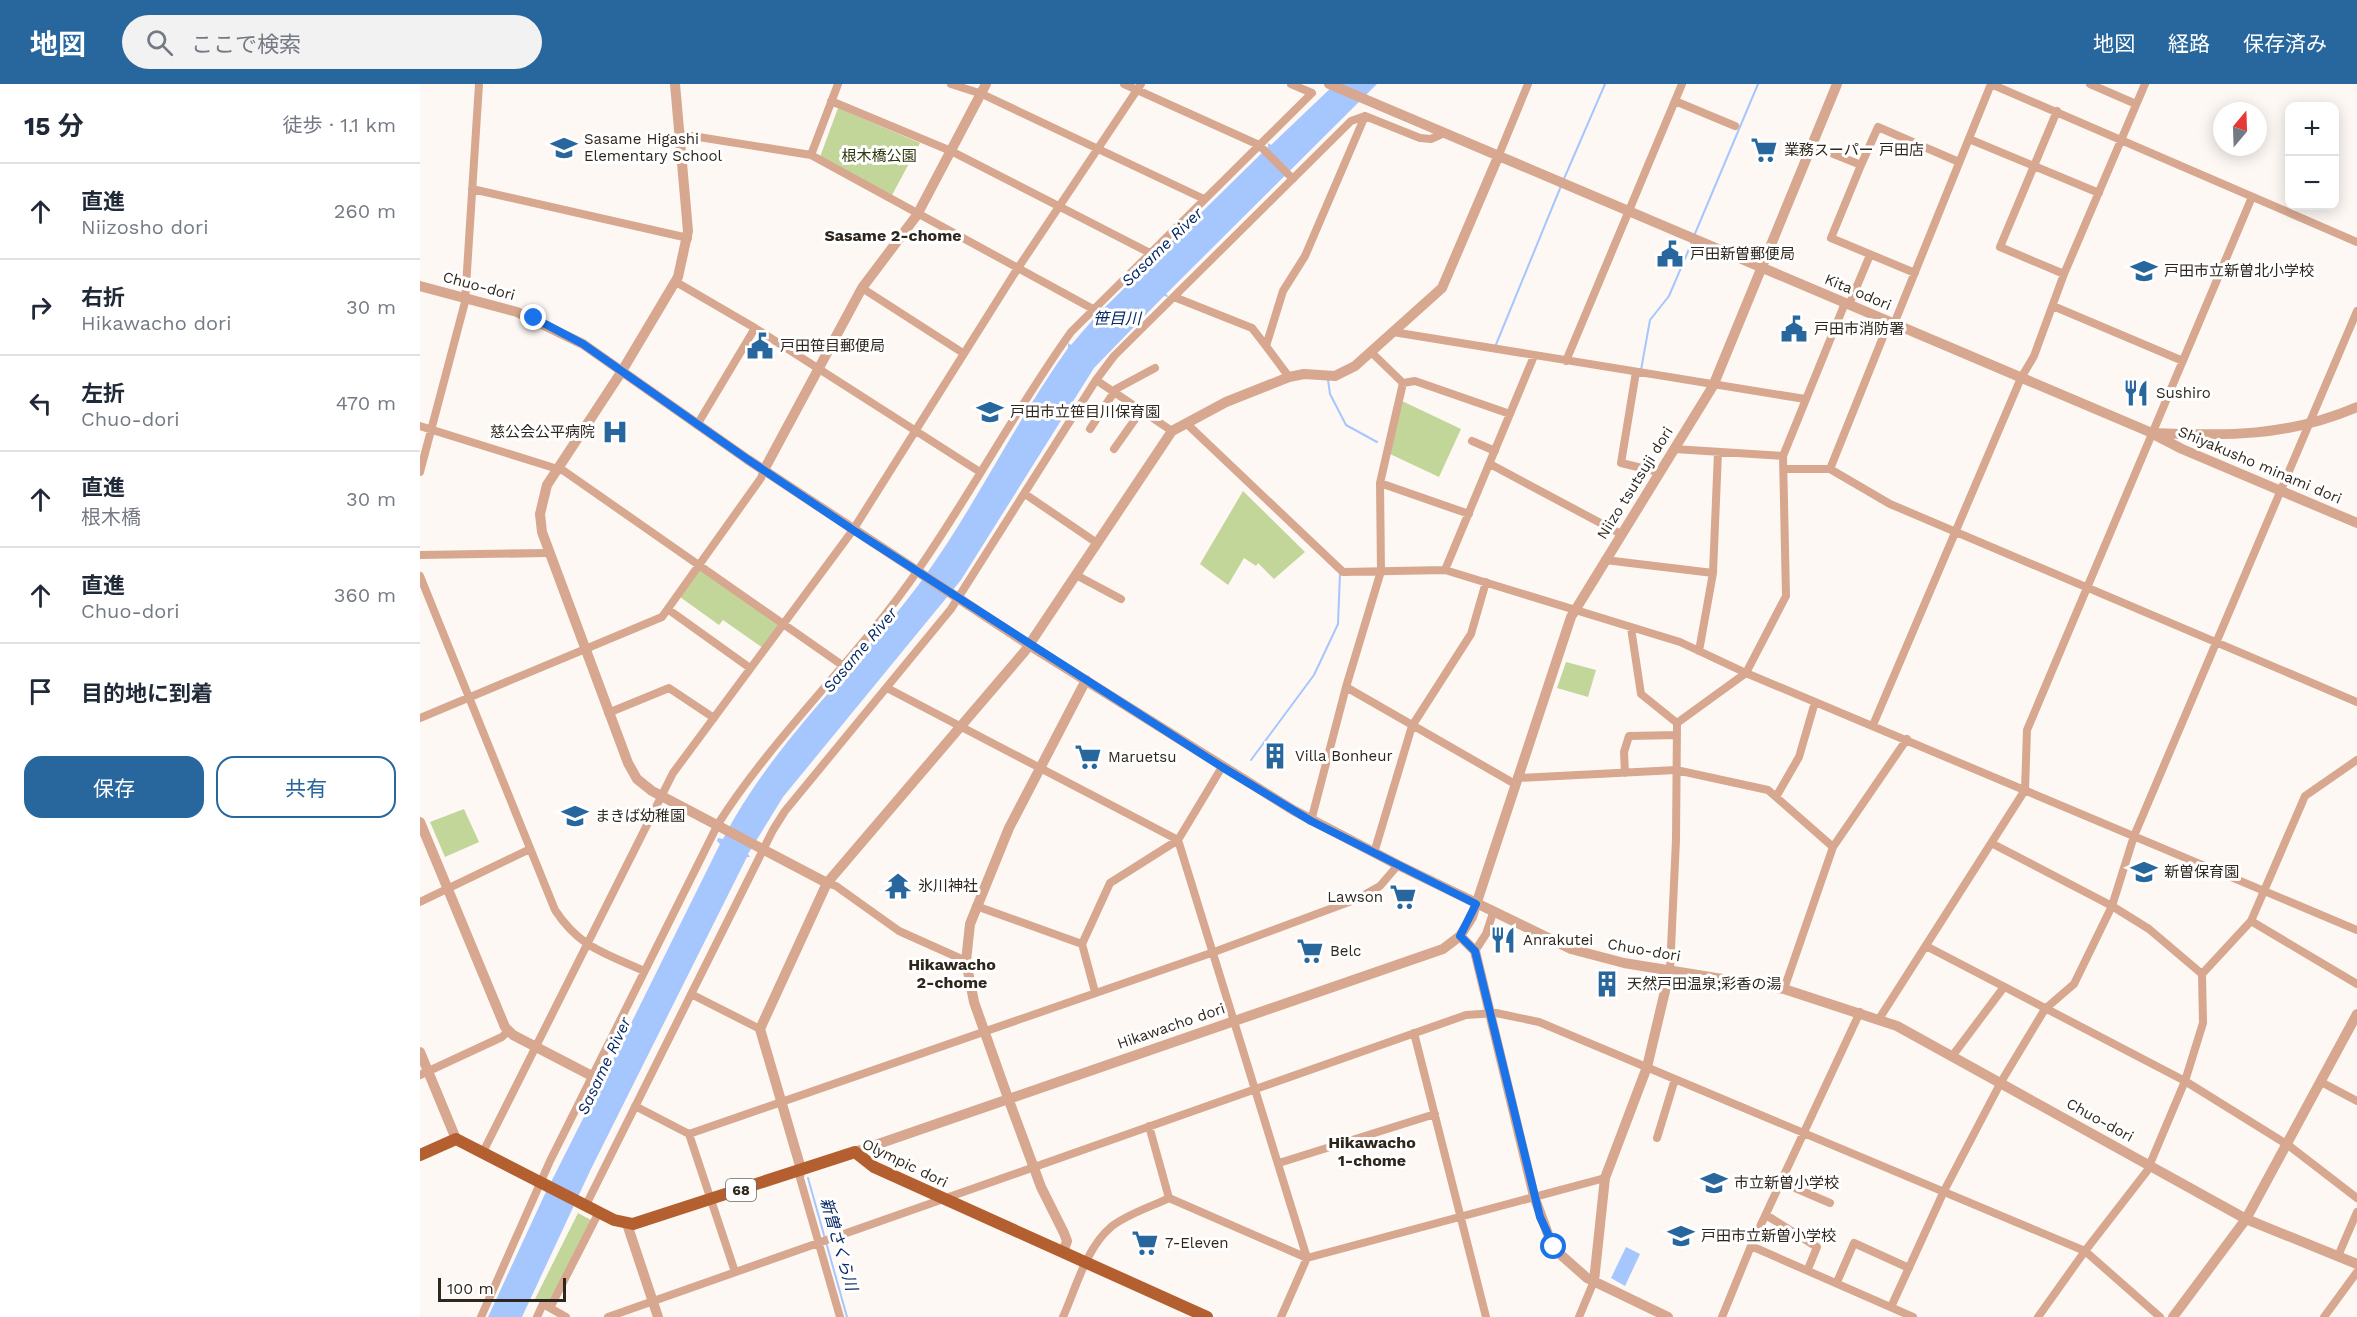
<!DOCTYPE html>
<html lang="ja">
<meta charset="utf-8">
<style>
body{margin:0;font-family:"Work Sans","Noto Sans JP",sans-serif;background:#f2f2f3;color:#1f2937}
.controls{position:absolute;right:18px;top:18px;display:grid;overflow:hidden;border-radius:12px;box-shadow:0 3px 15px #0003}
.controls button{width:54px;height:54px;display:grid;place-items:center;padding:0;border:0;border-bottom:2px solid #e0e1e3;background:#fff;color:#1f2937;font:30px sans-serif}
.compass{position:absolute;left:1793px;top:18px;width:54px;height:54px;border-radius:50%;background:#fff;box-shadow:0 3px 15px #0003;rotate:19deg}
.scale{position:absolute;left:18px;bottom:15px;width:128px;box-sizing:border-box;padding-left:6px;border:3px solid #2f271d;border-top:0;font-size:16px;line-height:21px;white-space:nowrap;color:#2f271d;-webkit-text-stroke:4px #fff;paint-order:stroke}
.stop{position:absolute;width:18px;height:18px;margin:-14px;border:4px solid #1a73e8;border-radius:50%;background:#fff}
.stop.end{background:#1a73e8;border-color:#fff;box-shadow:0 2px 6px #0008}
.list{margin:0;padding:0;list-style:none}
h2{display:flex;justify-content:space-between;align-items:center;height:78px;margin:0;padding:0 24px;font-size:26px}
h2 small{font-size:20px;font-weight:400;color:#747a83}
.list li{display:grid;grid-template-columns:39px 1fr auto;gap:18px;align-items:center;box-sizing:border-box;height:96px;padding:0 24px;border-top:2px solid #e0e1e3}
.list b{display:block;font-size:22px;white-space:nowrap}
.list p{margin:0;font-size:20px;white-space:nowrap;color:#747a83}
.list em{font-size:20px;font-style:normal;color:#747a83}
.actions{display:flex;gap:12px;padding:18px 24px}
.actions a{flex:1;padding:14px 0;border:2px solid #28679e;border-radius:18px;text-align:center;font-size:21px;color:#28679e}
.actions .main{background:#28679e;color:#fff}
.icon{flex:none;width:33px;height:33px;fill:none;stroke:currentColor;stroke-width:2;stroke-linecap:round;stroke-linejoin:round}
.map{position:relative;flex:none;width:1937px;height:1233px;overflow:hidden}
header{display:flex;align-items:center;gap:36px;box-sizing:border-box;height:84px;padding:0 30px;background:#28679e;color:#fff}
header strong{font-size:28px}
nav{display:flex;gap:33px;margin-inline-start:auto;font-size:21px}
.search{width:420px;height:54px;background:#f2f2f3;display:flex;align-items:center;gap:15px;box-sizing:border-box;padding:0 21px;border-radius:33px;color:#747a83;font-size:22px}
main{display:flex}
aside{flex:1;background:#fff}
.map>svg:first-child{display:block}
.green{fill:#c2d69a}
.water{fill:#a6c6fe}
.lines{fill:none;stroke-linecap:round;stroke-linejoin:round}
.stream{stroke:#a6c6fe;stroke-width:2}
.minor{stroke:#d7a78f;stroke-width:8}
.tertiary{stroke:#d7a78f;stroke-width:10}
.primary{stroke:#b35f30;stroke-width:12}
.route{stroke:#1a73e8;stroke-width:8}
.labels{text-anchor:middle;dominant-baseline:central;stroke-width:6;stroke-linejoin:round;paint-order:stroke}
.shield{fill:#fff;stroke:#6d6861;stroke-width:1.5}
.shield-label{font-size:14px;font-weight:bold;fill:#2f271d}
.poi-label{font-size:15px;fill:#2f271d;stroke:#fff;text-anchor:start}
.park-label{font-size:15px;fill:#2c390a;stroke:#fff}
.street-label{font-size:15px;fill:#2f271d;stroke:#fff}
.neighbourhood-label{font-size:16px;font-weight:bold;fill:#2f271d;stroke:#fff}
.water-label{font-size:16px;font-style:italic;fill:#072866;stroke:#fff}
</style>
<header>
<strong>地図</strong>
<div class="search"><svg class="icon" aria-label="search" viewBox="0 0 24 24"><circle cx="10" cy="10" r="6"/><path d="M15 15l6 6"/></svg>ここで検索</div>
<nav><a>地図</a><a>経路</a><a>保存済み</a></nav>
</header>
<main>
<aside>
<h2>15 分<small>徒歩 · 1.1 km</small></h2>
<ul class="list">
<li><svg class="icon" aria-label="ahead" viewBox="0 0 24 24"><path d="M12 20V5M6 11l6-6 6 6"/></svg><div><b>直進</b><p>Niizosho dori</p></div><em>260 m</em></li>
<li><svg class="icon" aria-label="right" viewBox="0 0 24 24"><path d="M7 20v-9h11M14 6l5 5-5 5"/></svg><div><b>右折</b><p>Hikawacho dori</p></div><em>30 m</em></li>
<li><svg class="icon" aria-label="left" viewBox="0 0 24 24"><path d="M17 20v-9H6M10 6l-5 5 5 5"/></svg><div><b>左折</b><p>Chuo-dori</p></div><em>470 m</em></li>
<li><svg class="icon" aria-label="ahead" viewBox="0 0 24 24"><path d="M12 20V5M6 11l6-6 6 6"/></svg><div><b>直進</b><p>根木橋</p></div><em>30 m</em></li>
<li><svg class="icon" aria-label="ahead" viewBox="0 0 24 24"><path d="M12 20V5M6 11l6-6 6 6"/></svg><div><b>直進</b><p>Chuo-dori</p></div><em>360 m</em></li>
<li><svg class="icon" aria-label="arrive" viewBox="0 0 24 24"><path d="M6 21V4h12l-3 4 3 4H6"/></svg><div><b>目的地に到着</b></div></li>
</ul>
<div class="actions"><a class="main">保存</a><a>共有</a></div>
</aside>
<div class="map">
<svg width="1937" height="1233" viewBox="0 0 1937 1233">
<rect width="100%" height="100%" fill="#fdf8f3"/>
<path class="green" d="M 418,24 L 500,59 L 471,113 L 400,73 Z
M 982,317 L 1041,345 L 1019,393 L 970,370 Z
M 823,407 L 885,468 L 854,495 L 838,479 L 836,482 L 824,474 L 808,501 L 780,480 Z
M 280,485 L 359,541 L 343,564 L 303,536 L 299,541 L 260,513 Z
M 1146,578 L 1176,586 L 1168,613 L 1137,604 Z
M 44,725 L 59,758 L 25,773 L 10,738 Z
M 158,1129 L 171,1136 L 129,1222 L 115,1215 Z"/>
<path class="water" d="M 915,0 L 957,0 L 746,210 L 749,213 L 744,212 L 674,284 L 541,496 L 363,713 L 328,770 L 330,773 L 327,773 L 170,1087 L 102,1233 L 68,1233 L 124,1112 L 181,999 L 177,994 L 183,996 L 300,760 L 297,757 L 298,754 L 303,755 C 354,656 440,582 505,492 C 557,419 596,337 648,264 L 648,259 L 651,261 L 676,232 L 675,229 L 679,229 L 848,63 L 848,59 L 851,61 Z
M 1206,1163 L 1220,1170 L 1205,1202 L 1191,1194 Z"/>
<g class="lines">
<path class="stream" d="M 1143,97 L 1185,0
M 1274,152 L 1338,0
M 1075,263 L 1141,102
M 1221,286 L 1230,236 L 1249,212 L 1272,158
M 908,296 L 910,310 L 926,341 L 957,358
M 831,676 L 894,591 L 918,540 L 920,489
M 388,1094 L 427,1233"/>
<path class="minor" d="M 531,0 L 562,10 L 784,115
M 704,0 L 839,61 L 873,95
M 1571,0 L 1937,158
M 1670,0 L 1716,20
M 411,17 L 531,67 L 730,169
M 1255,17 L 1315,42
M 1637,27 L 1580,163 L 1644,190
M 260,50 L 391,71 L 673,225
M 1549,55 L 1679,109
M 1391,61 L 1441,81 L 1411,154 L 1495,189
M 391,71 L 418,0
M 1078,73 L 1108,0
M 1441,81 L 1458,43 L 1539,78
M 52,105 L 268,154
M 256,198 L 335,244 L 560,388
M 442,204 L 543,269
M 754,213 L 832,244 L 846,262
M 1425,219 L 1363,372 L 1366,512 L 1326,589 L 1937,846
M 1429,221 L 1450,171
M 1633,222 L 1763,277
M 1474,240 L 1571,0
M 973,248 L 1385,315
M 1146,277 L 1262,0
M 1216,288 L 1201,379 L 1239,388
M 869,293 L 846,262 L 863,207 L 885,172 L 945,32
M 676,296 L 752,347
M 983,299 L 995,297 L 1090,330
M 767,340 L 923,488 L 1025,486 L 1260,558 L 1326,589 L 1257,639 L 1256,756 L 1250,886
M 277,341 L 335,244
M 0,342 L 144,387 L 422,581
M 670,345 L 696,305 L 735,284
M 1052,357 L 1075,367
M 694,365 L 721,327
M 1254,365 L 1363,372
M 1070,380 L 1201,450
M 1364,385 L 1410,385 L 1470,420 L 1937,618
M 1410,385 L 1469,238
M 0,388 L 45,218 L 59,0
M 960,399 L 1049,430
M 605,410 L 677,459
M 0,471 L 128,469
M 1185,476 L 1293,489
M 1025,486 L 1114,272
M 656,491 L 701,515
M 0,492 L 135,826 C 160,864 185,869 224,887
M 249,526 L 330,584
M 1211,544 L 1221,610 L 1257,639
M 1279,567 L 1293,489 L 1298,368
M 926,603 L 1095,700
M 467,604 L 758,756 L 887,1174 L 861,1233
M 188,629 L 249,604 L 294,634
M 0,634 L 242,533 L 341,394 L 344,386
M 1453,641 L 1601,294 L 1614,272 L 1644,190 L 1725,0
M 1205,689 L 1204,668 L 1209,652 L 1257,651
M 1097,694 L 1256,686 L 1348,706 L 1413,763
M 1356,713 L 1379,673 L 1395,618
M 891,737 L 926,603 L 961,487 L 960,399 L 983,299 L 951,268
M 1573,760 L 1692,822 L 1729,845 L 1782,890 L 1783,939 L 1765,997 L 1727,1087 L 1665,1167 L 1618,1233
M 954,769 L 992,642 L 1051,550 L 1066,498
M 407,799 L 416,802 L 479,847 L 546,877
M 0,818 L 110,765
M 556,822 L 662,860 L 675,908
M 1831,837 L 1937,900
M 662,860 L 690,799 L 758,756 L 802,683
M 1506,862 L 1765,997 L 1868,1061 L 1937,1114
M 1055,867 L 1066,850 L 1073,829
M 1782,890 L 1831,837 L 1885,712 L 1937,676
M 1364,905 L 1413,763 L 1487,655
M 271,910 L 340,945
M 1459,935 L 1605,706 L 1607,646 L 1832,113
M 994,949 L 1066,1233
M 1533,971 L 1584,903
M 0,991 L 82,953 L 88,947
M 1901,998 L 1937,1017
M 215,1022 L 269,1050 L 315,1188
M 729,1042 L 749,1114
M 269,1050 L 794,868 L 937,815 L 960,802 L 978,781
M 1237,1054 L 1255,995
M 63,1068 L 253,689 L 433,446 L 596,187 L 721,0
M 859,1079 L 1015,1030
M 381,1085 L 380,1094 L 420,1233
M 1361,1098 L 1410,1119
M 166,1121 L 353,746 L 365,727 L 531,525 L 676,296 L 694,272 L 931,37 L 945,32 L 1000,54 L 1011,55 L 1022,50
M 1346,1131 L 1397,1163 L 1388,1185
M 1331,1162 L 1493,1233
M 1918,1172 L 1937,1128
M 1417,1198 L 1434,1159 L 1489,1184
M 1471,1223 L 1524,1107 L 1581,998 L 1625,925 L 1654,900 L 1692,822 L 1714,752 L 1937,227
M 130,1224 L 179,1128
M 61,1233 L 130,1077 L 298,740 C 356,649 437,575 498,486 C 552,408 596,325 651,248 L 892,9 L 871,0
M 117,1233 L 123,1220 L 146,1233
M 188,1233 L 1046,931 L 1076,929 L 1119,938 L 1665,1167 L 1740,1233
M 643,1233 C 656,1204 666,1164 691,1143 C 707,1130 731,1123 749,1114 L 887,1174 L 1185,1094
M 1159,1233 L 1174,1197
M 1302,1233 L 1331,1162 L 1440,928
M 1904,1233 L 1937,1188"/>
<path class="tertiary" d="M 255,0 L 268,147 L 258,193 L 202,287 L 127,401 L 120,430 L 122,448 L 208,679 L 217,695 L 232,707 L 407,799
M 909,0 L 1732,349 C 1807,352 1867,353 1937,323
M 0,202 L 97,228 L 163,260 L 327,375 L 617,566 L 873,726 L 978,781 L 1151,865 L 1204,879 L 1364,905 L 1477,942 L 1826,1135 L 1937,1180
M 1735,351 L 1762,365 L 1937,439
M 344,386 L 442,204 L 497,131 L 566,0
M 0,738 L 85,943 L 93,951 L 172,992
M 1040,852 L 1055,867 L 1114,1112 L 1129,1153 L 1141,1171 L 1167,1194 L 1248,1233
M 0,968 L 36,1055
M 435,1068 L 1023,865 L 1040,852 L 1052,833 L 1151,533 L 1293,302 L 1417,0
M 381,1085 L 340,945 L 407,799 L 605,567 L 752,347 L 806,318 L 869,293 L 884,290 L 915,292 L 935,282 L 1022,204 L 1078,73
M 207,1140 L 238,1233
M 643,1168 L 647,1157 L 644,1149 L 621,1103 L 588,1014 L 554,918 L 546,877 L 550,840 L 589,744 L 666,596
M 1174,1197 L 1185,1094 L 1227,983 L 1250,886
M 1753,1233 L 1826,1135 L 1937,930"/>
<path class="primary" d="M 0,1071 L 36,1055 L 194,1136 L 213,1140 L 435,1068 L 454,1083 L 787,1233"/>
</g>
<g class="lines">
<path class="route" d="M 114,234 L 163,260 L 327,375 L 433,446 L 802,683 L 891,737 L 1056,820 L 1040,852 L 1055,867 L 1120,1133 L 1134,1163"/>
</g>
<defs>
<g id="school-bare" transform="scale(2.07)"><path d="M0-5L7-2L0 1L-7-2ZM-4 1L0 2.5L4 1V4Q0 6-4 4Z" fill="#28679e" stroke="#fff" stroke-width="2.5" paint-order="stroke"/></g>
<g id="supermarket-bare" transform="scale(2.07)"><path d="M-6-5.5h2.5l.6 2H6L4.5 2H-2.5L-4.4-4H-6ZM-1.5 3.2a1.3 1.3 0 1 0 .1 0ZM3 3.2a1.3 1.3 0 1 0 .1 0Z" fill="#28679e" stroke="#fff" stroke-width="2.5" paint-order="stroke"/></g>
<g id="civic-bare" transform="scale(2.07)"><path d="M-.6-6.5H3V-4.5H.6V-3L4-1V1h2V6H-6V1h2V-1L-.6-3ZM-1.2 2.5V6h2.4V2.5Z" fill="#28679e" stroke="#fff" stroke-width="2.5" paint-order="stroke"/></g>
<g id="restaurant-bare" transform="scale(2.07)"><path d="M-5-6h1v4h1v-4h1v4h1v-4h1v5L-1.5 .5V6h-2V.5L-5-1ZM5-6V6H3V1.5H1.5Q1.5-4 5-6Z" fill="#28679e" stroke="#fff" stroke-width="2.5" paint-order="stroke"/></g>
<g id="hospital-bare" transform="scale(2.07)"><path d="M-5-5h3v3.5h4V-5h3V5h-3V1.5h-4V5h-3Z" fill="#28679e" stroke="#fff" stroke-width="2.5" paint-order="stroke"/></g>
<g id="building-bare" transform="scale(2.07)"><path d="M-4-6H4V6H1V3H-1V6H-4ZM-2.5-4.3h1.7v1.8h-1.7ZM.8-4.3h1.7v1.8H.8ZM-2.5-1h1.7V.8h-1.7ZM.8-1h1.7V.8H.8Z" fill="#28679e" stroke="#fff" stroke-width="2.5" paint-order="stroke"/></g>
<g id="temple-bare" transform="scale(2.07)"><path d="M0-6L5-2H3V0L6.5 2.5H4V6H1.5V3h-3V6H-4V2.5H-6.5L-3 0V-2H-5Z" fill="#28679e" stroke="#fff" stroke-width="2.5" paint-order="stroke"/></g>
</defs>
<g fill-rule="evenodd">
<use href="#school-bare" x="144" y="64"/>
<use href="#supermarket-bare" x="1344" y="66"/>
<use href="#civic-bare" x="1250" y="170"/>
<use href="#school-bare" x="1724" y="187"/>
<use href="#civic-bare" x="1374" y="245"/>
<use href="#civic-bare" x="340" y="262"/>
<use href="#restaurant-bare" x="1716" y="309"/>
<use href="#school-bare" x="570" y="328"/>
<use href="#hospital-bare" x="195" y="348"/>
<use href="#building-bare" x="855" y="672"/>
<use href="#supermarket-bare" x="668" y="673"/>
<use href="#school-bare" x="155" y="732"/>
<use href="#school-bare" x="1724" y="788"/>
<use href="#temple-bare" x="478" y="802"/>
<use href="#supermarket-bare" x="983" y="813"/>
<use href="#restaurant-bare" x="1083" y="856"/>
<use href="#supermarket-bare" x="890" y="867"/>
<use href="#building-bare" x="1187" y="900"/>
<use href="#school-bare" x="1294" y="1099"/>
<use href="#school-bare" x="1261" y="1152"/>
<use href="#supermarket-bare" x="725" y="1159"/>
</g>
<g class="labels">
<rect class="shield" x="306" y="1095" width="30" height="22" rx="4.5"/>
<g class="shield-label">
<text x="321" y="1106">68</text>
</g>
<g class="poi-label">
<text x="164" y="55">Sasame Higashi<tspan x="164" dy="17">Elementary School</tspan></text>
<text x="1364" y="66">業務スーパー 戸田店</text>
<text x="1270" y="170">戸田新曽郵便局</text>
<text x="1744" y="187">戸田市立新曽北小学校</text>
<text x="1394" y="245">戸田市消防署</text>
<text x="360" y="262">戸田笹目郵便局</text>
<text x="1736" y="309">Sushiro</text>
<text x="590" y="328">戸田市立笹目川保育園</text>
<text x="175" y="348" text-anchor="end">慈公会公平病院</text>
<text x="875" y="672">Villa Bonheur</text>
<text x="688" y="673">Maruetsu</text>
<text x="175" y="732">まきば幼稚園</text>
<text x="1744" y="788">新曽保育園</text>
<text x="498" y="802">氷川神社</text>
<text x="963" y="813" text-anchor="end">Lawson</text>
<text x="1103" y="856">Anrakutei</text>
<text x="910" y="867">Belc</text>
<text x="1207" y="900">天然戸田温泉;彩香の湯</text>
<text x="1314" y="1099">市立新曽小学校</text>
<text x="1281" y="1152">戸田市立新曽小学校</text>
<text x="745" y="1159">7-Eleven</text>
</g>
<g class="park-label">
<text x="459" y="72">根木橋公園</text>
</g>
<g class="street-label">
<text transform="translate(59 202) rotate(15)">Chuo-dori</text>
<text transform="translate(1438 208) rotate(23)">Kita odori</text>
<text transform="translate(1840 381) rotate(23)">Shiyakusho minami dori</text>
<text transform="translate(1215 399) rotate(-58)">Niizo tsutsuji dori</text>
<text transform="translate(1224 866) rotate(10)">Chuo-dori</text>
<text transform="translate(751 942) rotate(-19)">Hikawacho dori</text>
<text transform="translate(1680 1036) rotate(29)">Chuo-dori</text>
<text transform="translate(485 1079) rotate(26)">Olympic dori</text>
</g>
<g class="neighbourhood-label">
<text x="473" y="151">Sasame 2-chome</text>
<text x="532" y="880">Hikawacho<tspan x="532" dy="18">2-chome</tspan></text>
<text x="952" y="1058">Hikawacho<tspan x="952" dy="18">1-chome</tspan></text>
</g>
<g class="water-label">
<text transform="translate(742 163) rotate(-44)">Sasame River</text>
<text x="697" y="234">笹目川</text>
<text transform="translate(440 566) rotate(-50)">Sasame River</text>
<text transform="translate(184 982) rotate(-65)">Sasame River</text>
<text transform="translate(419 1160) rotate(74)">新曽さくら川</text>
</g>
</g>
</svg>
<div class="controls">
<button>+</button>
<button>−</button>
</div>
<svg class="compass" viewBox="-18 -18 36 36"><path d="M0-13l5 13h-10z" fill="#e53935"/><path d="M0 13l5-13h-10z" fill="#747a83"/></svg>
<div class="scale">100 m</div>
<div class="stop" style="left:1134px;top:1163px"></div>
<div class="stop end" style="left:114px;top:234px"></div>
</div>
</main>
